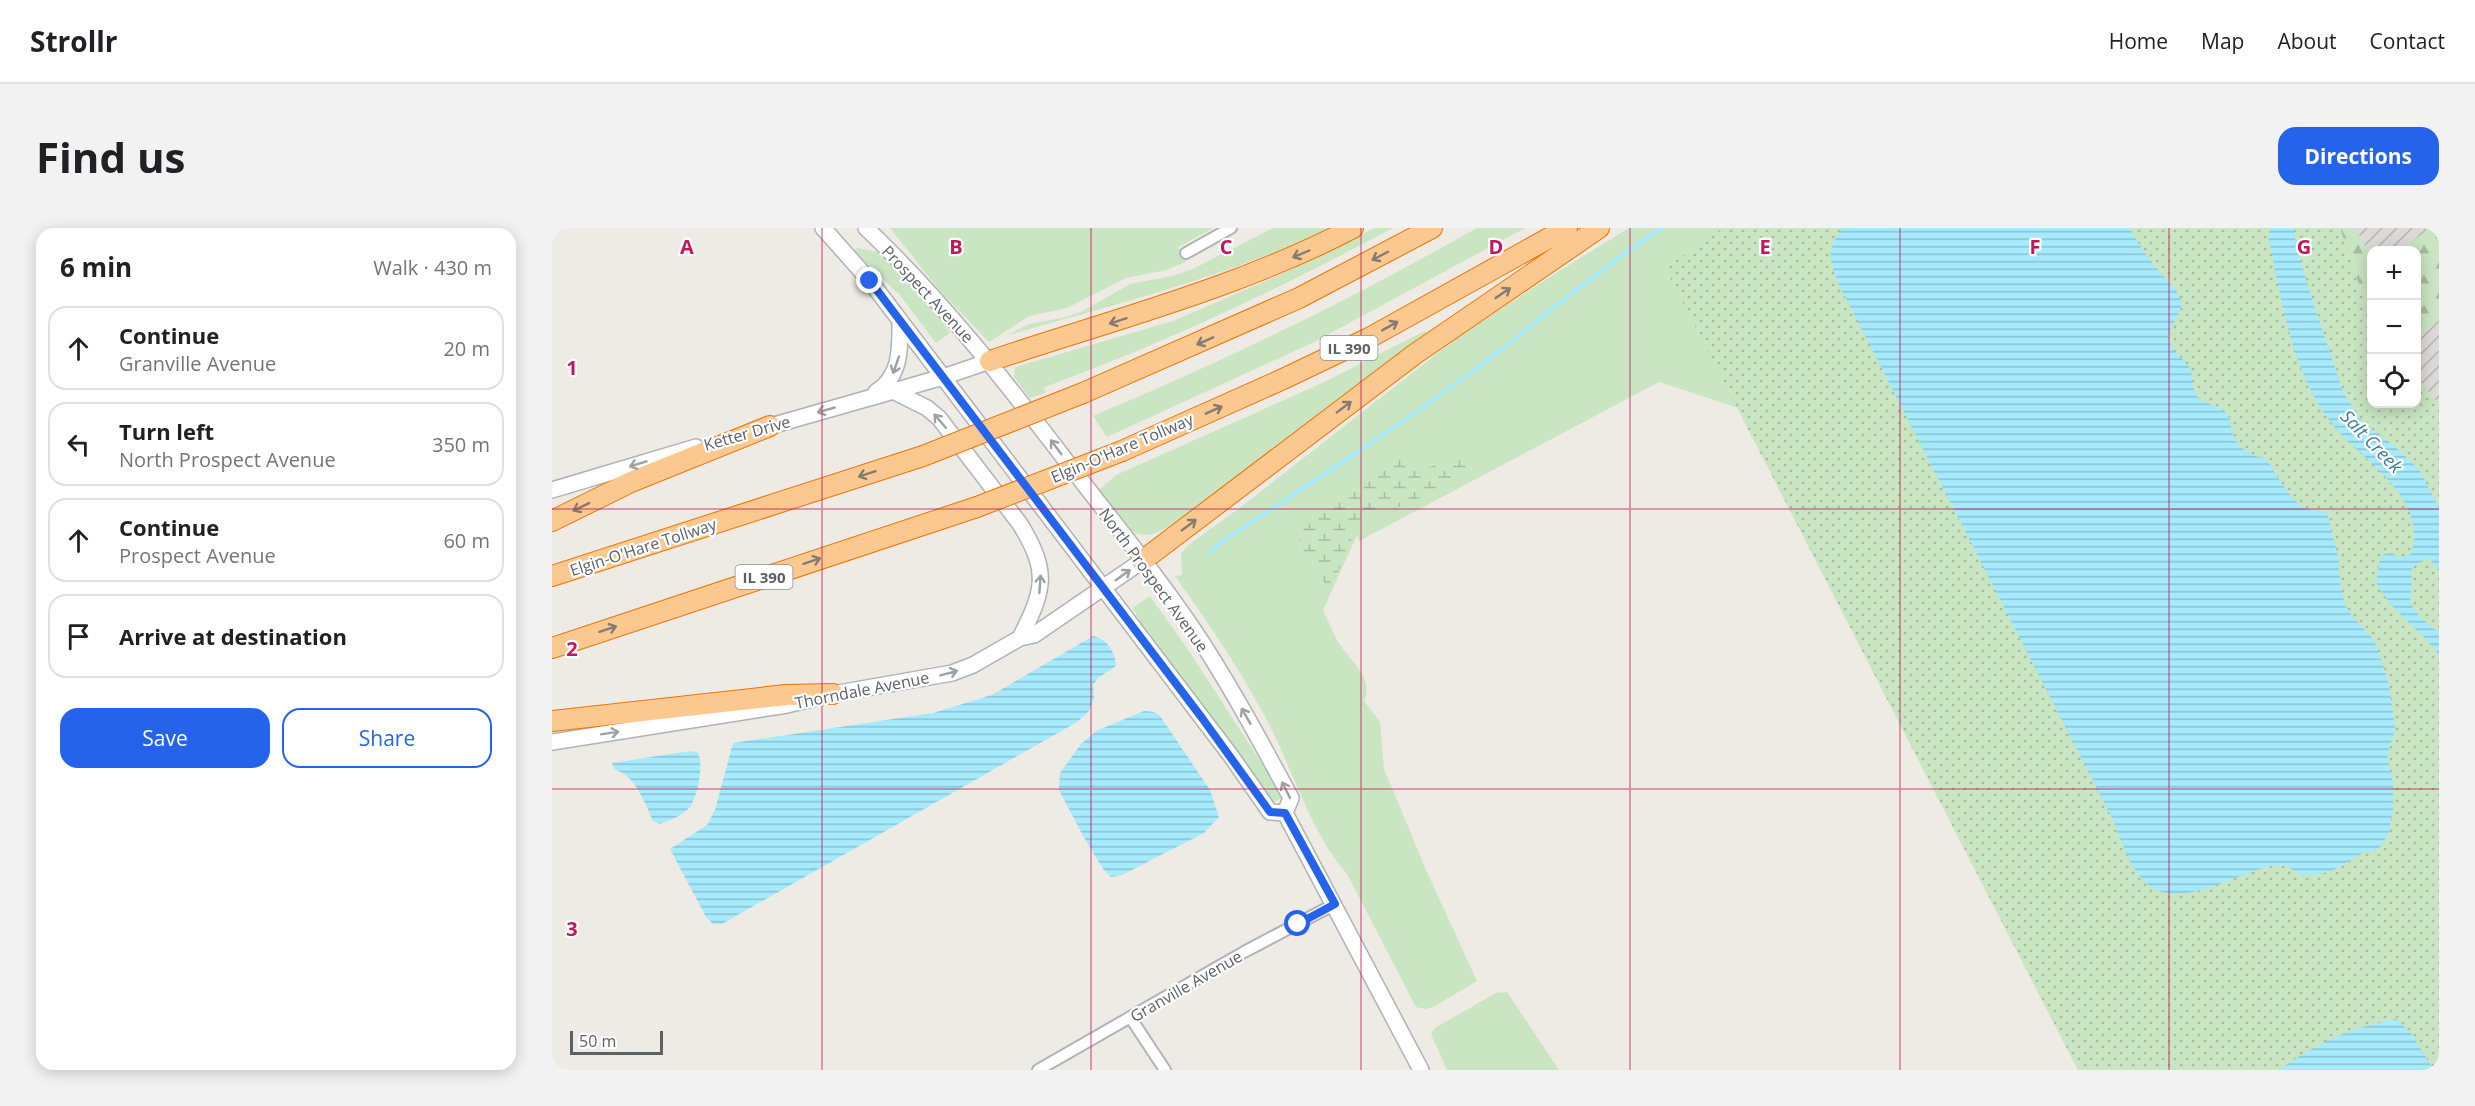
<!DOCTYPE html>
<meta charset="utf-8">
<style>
body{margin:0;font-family:"Open Sans",sans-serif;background:#f2f2f2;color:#202124}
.controls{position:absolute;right:18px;top:18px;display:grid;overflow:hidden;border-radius:12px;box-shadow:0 3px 15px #0003}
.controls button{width:54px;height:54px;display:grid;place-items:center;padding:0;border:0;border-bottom:2px solid #e0e0e0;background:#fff;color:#202124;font:30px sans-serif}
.scale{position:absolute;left:18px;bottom:15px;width:93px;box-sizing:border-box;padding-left:6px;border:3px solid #5c6264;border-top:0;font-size:16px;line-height:21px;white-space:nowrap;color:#5c6264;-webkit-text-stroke:4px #fff;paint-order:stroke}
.stop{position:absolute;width:18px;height:18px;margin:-14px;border:4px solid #2563eb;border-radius:50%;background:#fff}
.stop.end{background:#2563eb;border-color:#fff;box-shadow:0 2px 6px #0008}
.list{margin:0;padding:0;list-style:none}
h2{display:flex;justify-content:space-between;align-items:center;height:78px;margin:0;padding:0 24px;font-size:26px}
h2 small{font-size:20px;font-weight:400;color:#757577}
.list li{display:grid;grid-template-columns:39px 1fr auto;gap:18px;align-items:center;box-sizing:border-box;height:84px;margin:0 12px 12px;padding:0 12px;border:2px solid #e0e0e0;border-radius:18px}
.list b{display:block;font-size:22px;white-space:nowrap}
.list p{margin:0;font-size:20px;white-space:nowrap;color:#757577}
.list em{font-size:20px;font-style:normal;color:#757577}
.actions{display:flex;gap:12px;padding:18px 24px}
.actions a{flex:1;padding:14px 0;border:2px solid #2563eb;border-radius:18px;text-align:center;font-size:21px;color:#2563eb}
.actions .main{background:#2563eb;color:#fff}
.icon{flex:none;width:33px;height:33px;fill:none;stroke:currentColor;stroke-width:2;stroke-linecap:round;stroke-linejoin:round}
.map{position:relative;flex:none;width:1887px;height:842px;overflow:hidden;border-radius:18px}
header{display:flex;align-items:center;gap:36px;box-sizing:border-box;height:84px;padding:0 30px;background:#fff;border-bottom:2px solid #e0e0e0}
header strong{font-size:28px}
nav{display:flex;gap:33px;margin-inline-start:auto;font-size:21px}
.intro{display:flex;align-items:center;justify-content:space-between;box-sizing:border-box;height:144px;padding:0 36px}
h1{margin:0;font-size:42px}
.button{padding:15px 27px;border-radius:18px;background:#2563eb;color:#fff;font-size:21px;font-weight:700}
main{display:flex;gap:36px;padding:0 36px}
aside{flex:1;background:#fff;border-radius:18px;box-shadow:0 3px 15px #0003}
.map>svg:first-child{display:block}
.industrial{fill:url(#industrial-furrows)}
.grass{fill:#c9e5c1}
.forest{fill:url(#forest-firs)}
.wetland{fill:url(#wetland-marsh)}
.park{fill:url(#park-dots)}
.water{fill:url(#water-rules)}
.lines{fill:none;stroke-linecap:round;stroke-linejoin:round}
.stream{stroke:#a5eafd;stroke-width:4}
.street-casing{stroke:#b0b4b6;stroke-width:14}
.secondary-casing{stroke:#afb3b7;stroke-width:18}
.highway-casing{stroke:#ee7304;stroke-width:22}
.street{stroke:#fff;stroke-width:10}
.secondary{stroke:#fff;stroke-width:15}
.highway{stroke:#fbc88f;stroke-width:20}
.highway-bridge-casing{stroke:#ee7304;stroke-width:22;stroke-linecap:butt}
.highway-bridge{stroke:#fbc88f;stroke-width:20}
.oneway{stroke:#847c6f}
.oneway2{stroke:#9da1a2}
.route{stroke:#2563eb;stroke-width:8}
.grid{fill:none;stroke:#c2185b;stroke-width:1.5;stroke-opacity:0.55}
.labels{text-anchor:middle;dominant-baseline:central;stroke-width:4.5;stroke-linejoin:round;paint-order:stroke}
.shield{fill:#fff;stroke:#8d9192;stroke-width:1.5}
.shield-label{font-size:15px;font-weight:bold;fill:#5c6264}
.street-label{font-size:16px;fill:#5c6264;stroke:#fff}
.water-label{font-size:18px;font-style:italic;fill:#3a7a95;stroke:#fff}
.grid-label{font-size:20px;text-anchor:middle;font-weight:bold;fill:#c2185b;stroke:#fff;stroke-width:4.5;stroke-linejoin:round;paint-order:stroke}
</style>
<header>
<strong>Strollr</strong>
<nav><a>Home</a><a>Map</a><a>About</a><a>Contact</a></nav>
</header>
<div class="intro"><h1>Find us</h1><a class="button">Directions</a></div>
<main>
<aside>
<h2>6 min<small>Walk · 430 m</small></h2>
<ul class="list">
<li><svg class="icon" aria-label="ahead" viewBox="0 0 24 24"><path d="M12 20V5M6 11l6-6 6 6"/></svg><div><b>Continue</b><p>Granville Avenue</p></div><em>20 m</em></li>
<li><svg class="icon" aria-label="left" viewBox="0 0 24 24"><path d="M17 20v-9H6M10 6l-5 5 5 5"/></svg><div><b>Turn left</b><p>North Prospect Avenue</p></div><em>350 m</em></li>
<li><svg class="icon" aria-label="ahead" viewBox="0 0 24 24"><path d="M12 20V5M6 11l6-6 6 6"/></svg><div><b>Continue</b><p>Prospect Avenue</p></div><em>60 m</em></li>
<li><svg class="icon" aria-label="arrive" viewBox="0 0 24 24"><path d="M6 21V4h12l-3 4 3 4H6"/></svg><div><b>Arrive at destination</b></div></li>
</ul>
<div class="actions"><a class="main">Save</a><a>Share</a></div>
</aside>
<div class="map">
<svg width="1887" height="842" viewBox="0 0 1887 842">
<defs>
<pattern id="industrial-furrows" width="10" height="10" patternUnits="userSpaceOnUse" patternTransform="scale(1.5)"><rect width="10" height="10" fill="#ddd9d6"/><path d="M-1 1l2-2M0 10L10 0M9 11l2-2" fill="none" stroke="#b6b3b1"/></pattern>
<pattern id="forest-firs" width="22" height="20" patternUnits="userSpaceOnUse" patternTransform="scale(1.5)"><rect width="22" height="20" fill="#c9e5c1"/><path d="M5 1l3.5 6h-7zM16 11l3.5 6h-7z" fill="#a6bda0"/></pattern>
<pattern id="wetland-marsh" width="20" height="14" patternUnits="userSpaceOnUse" patternTransform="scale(1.5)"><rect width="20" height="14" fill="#c9e5c1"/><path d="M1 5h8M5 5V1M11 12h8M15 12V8" fill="none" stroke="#a6bda0"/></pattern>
<pattern id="park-dots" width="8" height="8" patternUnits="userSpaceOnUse" patternTransform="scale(1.5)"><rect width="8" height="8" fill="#c9e5c1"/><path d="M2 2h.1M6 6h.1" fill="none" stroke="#a6bda0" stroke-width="1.8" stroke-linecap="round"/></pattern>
<pattern id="water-rules" width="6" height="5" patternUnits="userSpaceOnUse" patternTransform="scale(1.5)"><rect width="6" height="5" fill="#a5eafd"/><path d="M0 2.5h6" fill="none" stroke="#8ac1d0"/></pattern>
</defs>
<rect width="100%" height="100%" fill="#eeeae4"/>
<path class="industrial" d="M 1788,0 L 1887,0 L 1887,176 L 1865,150 L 1864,22 L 1820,22 L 1819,91 Z"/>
<path class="grass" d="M 338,0 L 661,0 L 626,19 L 634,34 L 614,42 L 574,50 L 515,80 L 477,88 L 437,114 L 388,63 Z
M 721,0 L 777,0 C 676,49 564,76 456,107 L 477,96 L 510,90 L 529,84 L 578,56 L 620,48 L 641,41 Z
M 823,0 L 841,0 C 756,45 670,88 580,125 C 551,137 520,148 491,160 L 494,165 L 478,170 L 462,149 L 463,139 L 621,93 L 732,45 Z
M 925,0 L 973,0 L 760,115 L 566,204 L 555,209 L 541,188 C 673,133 800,71 925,0 Z
M 1077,0 L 1291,0 L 1887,842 L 1526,842 L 1186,180 L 1107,154 L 807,313 L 805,307 L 771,382 C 776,392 780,403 785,412 C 796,432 823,449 812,473 L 828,494 L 832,541 L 874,642 L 925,753 L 881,779 L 873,781 L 864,779 L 795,646 C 758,603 742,545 717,496 C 690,444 657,396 623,348 L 630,347 L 629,326 L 636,317 L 689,279 L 905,110 L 1004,45 Z
M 304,20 L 327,24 L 385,85 L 398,105 L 384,115 L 347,66 L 302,23 Z
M 873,103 L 875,106 L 631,289 C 616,299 598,314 580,303 L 547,262 L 564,247 L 768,156 Z
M 598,368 L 639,426 L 717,547 L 730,570 L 721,574 L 589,395 L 581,380 Z
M 955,764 L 1007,842 L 895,842 L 879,806 L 883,800 L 944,765 Z"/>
<path class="forest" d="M 1742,0 L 1803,0 L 1819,27 L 1819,91 L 1784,26 Z
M 1878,0 L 1887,0 L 1887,92 L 1865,107 L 1864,22 L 1849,22 Z"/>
<path class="wetland" d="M 854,225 L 868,242 L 914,228 L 918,235 L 919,244 L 910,251 L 816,293 L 803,303 L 778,363 L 747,317 L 748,302 L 770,283 Z"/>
<path class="park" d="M 1171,0 L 1788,0 L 1819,91 L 1820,176 L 1864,176 L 1865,150 L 1887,176 L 1887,842 L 1526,842 L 1113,40 Z"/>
<path class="water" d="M 1291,0 L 1578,0 C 1585,15 1596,30 1606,42 C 1613,50 1622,59 1627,68 C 1636,85 1616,94 1617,110 C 1618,124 1631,129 1637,139 C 1642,147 1639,159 1644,166 C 1651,177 1666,176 1675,186 C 1679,190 1678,197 1680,203 C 1684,219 1698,228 1713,230 C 1728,248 1743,291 1774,282 L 1786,329 L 1789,361 L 1793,376 L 1800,388 L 1822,412 L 1836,452 L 1843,499 L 1835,530 L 1841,554 L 1841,580 L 1837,605 L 1829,618 L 1823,623 L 1812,624 L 1778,644 L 1751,648 L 1734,638 L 1721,637 C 1681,646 1617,691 1586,646 C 1575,630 1568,610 1561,592 L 1286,55 C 1277,30 1274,21 1291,0 Z
M 1718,0 L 1742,0 L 1744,17 L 1762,77 L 1791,164 L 1811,195 L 1840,216 L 1867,241 L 1887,280 L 1887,343 L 1876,329 L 1862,338 L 1859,342 L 1860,353 L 1858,375 L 1868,389 L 1887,405 L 1887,427 C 1868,400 1838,383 1824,354 L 1828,331 L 1832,326 L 1840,325 L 1848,330 L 1859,326 C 1877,269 1811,234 1781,197 C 1739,145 1729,70 1716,7 Z
M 541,408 C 556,412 563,423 564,438 L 546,450 L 541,457 L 542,470 L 537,483 L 525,494 L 170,696 L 161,696 L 154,689 L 118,621 L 155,597 L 163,582 L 181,515 L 381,485 L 440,467 Z
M 592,483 L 602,484 L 608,488 L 658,562 L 667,589 L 652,605 L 570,647 L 559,649 L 551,641 L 530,606 L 507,562 L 508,545 L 529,516 L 544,503 Z
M 138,523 L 145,524 C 153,533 145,570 138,579 C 130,588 118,592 108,596 L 101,593 C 94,577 82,545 63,542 L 60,535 Z
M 1844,791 L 1858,804 L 1882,842 L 1727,842 C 1762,816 1801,799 1844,791 Z"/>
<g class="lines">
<path class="stream" d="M 658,325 L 668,315 C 752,260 836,205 917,146 C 982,98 1042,44 1110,0"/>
<g class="street-casing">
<path id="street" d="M 634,25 L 679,0
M 578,789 L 613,842
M 486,842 L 692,724 L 783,676"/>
</g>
<g class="secondary-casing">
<path id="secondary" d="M 271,0 L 318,53 L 679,528 L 718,584 L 733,585
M 314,0 C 389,71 452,152 515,234 C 561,294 610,353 651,416 C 683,466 711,518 739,570 L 733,585 L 869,842
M 341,163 L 375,180 L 387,190 L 468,296 C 498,345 492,362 468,410
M 324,164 C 350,148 348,118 348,92
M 208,201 L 391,149 L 438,133
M 0,262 L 144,219
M 0,514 L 235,477 L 281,466 L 400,445 L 421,437 L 468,410 L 482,407 L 590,333"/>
</g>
<g class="highway-casing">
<path id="highway" d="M 438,133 C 560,92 686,60 801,0
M 531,165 L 747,70 L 880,0
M 570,223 L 729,152 L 817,110 L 1015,0
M 0,293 L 79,254 L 218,198
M 590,333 L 863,126 L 1047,0
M 0,348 L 371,228
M 0,420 L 425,279
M 0,493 L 234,467 L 281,466"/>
</g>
<use href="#street" class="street"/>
<use href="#secondary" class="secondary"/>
<use href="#highway" class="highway"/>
<g class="highway-bridge-casing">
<path id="highway-bridge" d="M 371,228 L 531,165
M 425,279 L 570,223"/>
</g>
<use href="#highway-bridge" class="highway-bridge"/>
</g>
<defs><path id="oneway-shaft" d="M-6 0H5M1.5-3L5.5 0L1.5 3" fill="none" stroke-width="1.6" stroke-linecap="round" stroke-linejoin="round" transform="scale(1.5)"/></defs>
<g class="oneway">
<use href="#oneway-shaft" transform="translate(749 26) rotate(157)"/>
<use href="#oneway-shaft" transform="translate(828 28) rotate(152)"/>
<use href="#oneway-shaft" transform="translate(951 65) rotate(-34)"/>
<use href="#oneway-shaft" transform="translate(566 93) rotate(162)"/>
<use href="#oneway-shaft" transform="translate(838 98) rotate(-29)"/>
<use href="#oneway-shaft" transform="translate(653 113) rotate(156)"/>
<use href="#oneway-shaft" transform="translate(792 179) rotate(-37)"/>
<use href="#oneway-shaft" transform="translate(662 182) rotate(-24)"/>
<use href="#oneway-shaft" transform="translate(315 246) rotate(162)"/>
<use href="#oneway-shaft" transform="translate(29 279) rotate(154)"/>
<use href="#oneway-shaft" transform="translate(637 297) rotate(-37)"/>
<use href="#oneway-shaft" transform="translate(260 333) rotate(-18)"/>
<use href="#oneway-shaft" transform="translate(56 401) rotate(-18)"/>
</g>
<g class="oneway2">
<use href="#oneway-shaft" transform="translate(344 137) rotate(109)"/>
<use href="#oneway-shaft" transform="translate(274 182) rotate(164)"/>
<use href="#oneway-shaft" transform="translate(388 193) rotate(-131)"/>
<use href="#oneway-shaft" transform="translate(504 219) rotate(-127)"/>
<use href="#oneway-shaft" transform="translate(86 236) rotate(163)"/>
<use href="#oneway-shaft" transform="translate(571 347) rotate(-36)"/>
<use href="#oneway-shaft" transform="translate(488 356) rotate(-86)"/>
<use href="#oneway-shaft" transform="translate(397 445) rotate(-15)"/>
<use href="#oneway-shaft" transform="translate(694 488) rotate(-120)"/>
<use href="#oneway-shaft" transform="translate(58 505) rotate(-9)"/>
<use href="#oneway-shaft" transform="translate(734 562) rotate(-116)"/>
</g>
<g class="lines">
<path class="route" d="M 318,53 L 650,490 L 718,584 L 733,585 L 783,676 L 746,696"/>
</g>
<path class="grid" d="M 270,0 L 270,842M 539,0 L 539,842M 809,0 L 809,842M 1078,0 L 1078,842M 1348,0 L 1348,842M 1617,0 L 1617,842M 0,281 L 1887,281M 0,561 L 1887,561"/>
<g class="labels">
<g class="shield">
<rect x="768.5" y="108" width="57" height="24" rx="4.5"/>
<rect x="183.5" y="337" width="57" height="24" rx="4.5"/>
</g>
<g class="shield-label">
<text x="797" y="120">IL 390</text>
<text x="212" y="349">IL 390</text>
</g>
<g class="street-label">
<text transform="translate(376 66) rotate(47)">Prospect Avenue</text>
<text transform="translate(195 205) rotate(-16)">Ketter Drive</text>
<text transform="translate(570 220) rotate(-23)">Elgin-O'Hare Tollway</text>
<text transform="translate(91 319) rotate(-18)">Elgin-O'Hare Tollway</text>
<text transform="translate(602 352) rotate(54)">North Prospect Avenue</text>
<text transform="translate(310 462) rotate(-11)">Thorndale Avenue</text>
<text transform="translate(634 758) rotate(-30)">Granville Avenue</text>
</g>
<g class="water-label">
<text transform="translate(1820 213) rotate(46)">Salt Creek</text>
</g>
</g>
<g class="grid-label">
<text x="135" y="26">A</text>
<text x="404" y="26">B</text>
<text x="674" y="26">C</text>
<text x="944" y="26">D</text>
<text x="1213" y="26">E</text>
<text x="1483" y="26">F</text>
<text x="1752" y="26">G</text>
<text x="20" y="147">1</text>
<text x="20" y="428">2</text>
<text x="20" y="708">3</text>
</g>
</svg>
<div class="controls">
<button>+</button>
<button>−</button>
<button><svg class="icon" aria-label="locate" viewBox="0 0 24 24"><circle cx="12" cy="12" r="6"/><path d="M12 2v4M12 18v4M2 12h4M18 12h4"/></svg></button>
</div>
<div class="scale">50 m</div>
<div class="stop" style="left:746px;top:696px"></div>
<div class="stop end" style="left:318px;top:53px"></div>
</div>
</main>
